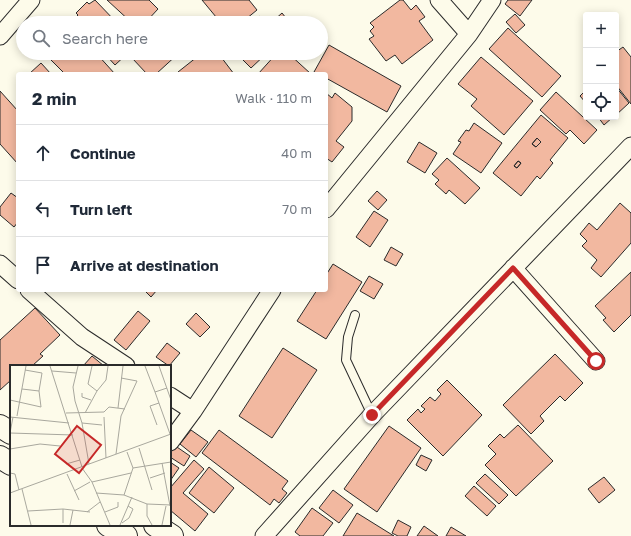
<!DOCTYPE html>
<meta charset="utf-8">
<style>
body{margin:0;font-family:"Golos Text",sans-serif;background:#f6f6f7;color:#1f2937}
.controls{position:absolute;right:12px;top:12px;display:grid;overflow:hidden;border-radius:4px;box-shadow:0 2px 10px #0003}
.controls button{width:36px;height:36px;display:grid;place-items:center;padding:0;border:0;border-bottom:1px solid #e0e1e3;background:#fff;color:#1f2937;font:20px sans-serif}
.stop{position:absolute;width:12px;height:12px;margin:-9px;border:3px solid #c62828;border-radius:50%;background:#fff}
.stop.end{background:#c62828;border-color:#fff;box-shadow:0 1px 4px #0008}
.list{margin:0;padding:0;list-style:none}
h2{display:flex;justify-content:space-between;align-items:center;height:52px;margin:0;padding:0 16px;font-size:17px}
h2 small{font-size:13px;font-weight:400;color:#747a83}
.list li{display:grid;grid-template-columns:26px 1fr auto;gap:12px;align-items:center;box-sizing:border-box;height:56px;padding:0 16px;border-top:1px solid #e0e1e3}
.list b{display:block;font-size:15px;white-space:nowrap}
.list em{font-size:13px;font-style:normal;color:#747a83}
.icon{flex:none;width:22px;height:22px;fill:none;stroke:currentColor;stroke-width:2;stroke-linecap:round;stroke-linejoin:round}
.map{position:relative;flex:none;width:631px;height:536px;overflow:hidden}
.search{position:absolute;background:#fff;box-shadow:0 2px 10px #0003;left:16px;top:16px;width:312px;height:44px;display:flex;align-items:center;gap:10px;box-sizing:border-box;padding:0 14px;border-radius:22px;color:#747a83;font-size:15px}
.panel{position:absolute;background:#fff;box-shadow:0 2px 10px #0003;left:16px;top:72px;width:312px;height:220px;border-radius:4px}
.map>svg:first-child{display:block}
.building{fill:#f2b8a0;stroke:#2b2b2b;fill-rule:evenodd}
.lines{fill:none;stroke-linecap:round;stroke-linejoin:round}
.lane-casing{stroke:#2b2b2b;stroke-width:10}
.street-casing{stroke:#2b2b2b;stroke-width:19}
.secondary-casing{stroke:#2b2b2b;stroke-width:24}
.lane{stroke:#fdfbea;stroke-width:8}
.street{stroke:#fdfbea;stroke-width:17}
.secondary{stroke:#fdfbea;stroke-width:22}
.route{stroke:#c62828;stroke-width:5}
.inset-road{fill:none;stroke:#a9a89e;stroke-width:1}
.view{fill:#c62828;fill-opacity:0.15;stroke:#c62828;stroke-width:2}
.inset-edge{fill:none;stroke:#2b2b2b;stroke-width:2}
</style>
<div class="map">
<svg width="631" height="536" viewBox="0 0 631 536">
<rect width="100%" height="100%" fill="#fdfbea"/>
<path class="building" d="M 95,0 L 117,23 L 76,23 L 73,20 L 78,15 L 76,13 L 87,2 L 89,4 Z
M 107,0 L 149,0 L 158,9 L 145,23 L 132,23 Z
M 202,0 L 249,0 L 257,10 L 241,23 L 221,23 Z
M 400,0 L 403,0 L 411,10 L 416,5 L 425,17 L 419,21 L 433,40 L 402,64 L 395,55 L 386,61 L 369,39 L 374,36 L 370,31 L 374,27 L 370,23 Z
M 508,0 L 532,0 L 520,16 L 505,4 Z
M 282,13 L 290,23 L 273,23 L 272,22 Z
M 515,14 L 525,25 L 516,33 L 506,22 Z
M 260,16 L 267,23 L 252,23 Z
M 508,28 L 561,76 L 542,97 L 489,49 Z
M 329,45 L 401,86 L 387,112 L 326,78 L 326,74 L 319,74 L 314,72 Z
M 623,47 L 631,57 L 631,104 L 616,85 L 616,52 Z
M 49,53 L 96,53 L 115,74 L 65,74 L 47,56 Z
M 104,53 L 128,53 L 115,65 Z
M 137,53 L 179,53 L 156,74 L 147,74 L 132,58 Z
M 202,53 L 218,53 L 234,74 L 179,74 L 178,72 Z
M 236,53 L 267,53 L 251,68 Z
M 277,53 L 288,53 L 311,74 L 258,74 Z
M 481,57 L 533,101 L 504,135 L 471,106 L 477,99 L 458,84 Z
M 41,63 L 51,74 L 29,74 Z
M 616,87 L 629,103 L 616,115 Z
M 586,90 L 586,103 L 580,96 Z
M 0,91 L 18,111 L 18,164 L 0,144 Z
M 556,92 L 597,130 L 584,144 L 570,130 L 566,134 L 540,110 Z
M 326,93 L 332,98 L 335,93 L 352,107 L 352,121 L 336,141 L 344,147 L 332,162 L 326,158 Z
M 541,115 L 568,138 L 550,160 L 553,163 L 540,179 L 537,176 L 521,196 L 493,173 ZM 537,138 L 541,142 L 536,147 L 532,144 ZM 518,161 L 521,163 L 517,168 L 514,166 Z
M 598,117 L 613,117 L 604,125 Z
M 474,123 L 502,143 L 481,173 L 453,154 L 461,142 L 458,141 L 466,130 L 469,131 Z
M 537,138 L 541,142 L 536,147 L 532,144 Z
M 419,142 L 437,153 L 425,173 L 407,162 Z
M 447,158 L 480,188 L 465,204 L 449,190 L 446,194 L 435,184 L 439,180 L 432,174 Z
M 518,161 L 521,163 L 517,168 L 514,166 Z
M 377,191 L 387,200 L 378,210 L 368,201 Z
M 11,193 L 18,198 L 18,222 L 14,227 L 0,215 L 0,207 Z
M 620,203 L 631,213 L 631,243 L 601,277 L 591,268 L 597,260 L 582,246 L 587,241 L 580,234 L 589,223 L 597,230 Z
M 374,211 L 388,220 L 370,247 L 356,237 Z
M 391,247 L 403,254 L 396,266 L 384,260 Z
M 333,264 L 362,282 L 326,339 L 297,321 L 317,290 L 326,290 L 326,275 Z
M 631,272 L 631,315 L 614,332 L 603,320 L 606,318 L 595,306 Z
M 369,276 L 383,284 L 374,299 L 360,291 Z
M 144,290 L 157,290 L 151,297 Z
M 35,308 L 60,335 L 40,354 L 43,356 L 32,366 L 11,366 L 11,380 L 0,390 L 0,340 Z
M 138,311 L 150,321 L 126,350 L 114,340 Z
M 196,313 L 210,327 L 200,337 L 186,324 Z
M 167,343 L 180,353 L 169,366 L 156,357 Z
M 283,348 L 317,370 L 272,438 L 239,416 Z
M 555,354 L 583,383 L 565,401 L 560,396 L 540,416 L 544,421 L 531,434 L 503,405 Z
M 92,356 L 104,366 L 83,366 Z
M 447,380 L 482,415 L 443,456 L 407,420 L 418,409 L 421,413 L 425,409 L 421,406 L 430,397 L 435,401 L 441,394 L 437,390 Z
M 518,425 L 553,461 L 516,496 L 485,465 L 496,454 L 488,446 L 500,434 L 504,438 Z
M 389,426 L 421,448 L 377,512 L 344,489 Z
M 191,430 L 208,442 L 196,457 L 180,444 Z
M 219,430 L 288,481 L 282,489 L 287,493 L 279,503 L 274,499 L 270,505 L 202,453 Z
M 174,445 L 190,456 L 184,466 L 170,457 L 170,451 Z
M 421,455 L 432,460 L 426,471 L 416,465 Z
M 194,460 L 204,469 L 183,493 L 208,514 L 195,531 L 170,510 L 170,488 Z
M 170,462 L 179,468 L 170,481 Z
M 209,467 L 234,488 L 214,513 L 189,493 Z
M 485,474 L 508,495 L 499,504 L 476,483 Z
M 604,477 L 615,490 L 599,503 L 588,489 Z
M 474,486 L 496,506 L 487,516 L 465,496 Z
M 333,490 L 353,505 L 339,523 L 319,508 Z
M 312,508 L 333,523 L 323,536 L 300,536 L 295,532 Z
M 357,513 L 394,536 L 343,536 Z
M 398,520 L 411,527 L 407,536 L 398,536 L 392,533 Z
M 424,526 L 438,536 L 417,536 Z
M 451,527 L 466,536 L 446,536 Z"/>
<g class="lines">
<g class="lane-casing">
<path id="lane" d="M 355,315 L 348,337 L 346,360 L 372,415"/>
</g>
<g class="street-casing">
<path id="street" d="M 439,0 L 469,34
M 0,36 L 31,0
M 326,209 L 469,34 L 492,0
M 0,264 L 18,280
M 513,268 L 596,361
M 29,290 L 82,337 L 126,366
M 170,396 L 193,411
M 170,442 L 193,411 L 272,290
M 264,536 L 372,415 L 631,146"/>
</g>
<g class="secondary-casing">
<path id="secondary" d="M 0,426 L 11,433
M 0,457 L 11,464
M 108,525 L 126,536
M 155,525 L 172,536"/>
</g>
<use href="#lane" class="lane"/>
<use href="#street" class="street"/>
<use href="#secondary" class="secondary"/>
</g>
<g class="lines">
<path class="route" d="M 372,415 L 513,268 L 596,361"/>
</g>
<g transform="translate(10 365)">
<rect width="161" height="161" fill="#fdfbea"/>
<path class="inset-road" d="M 40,1 L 72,102M 68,1 L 63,22 L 65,36 L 72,58 L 79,99M 82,1 L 78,19 L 87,26 L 96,15 L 98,1M 135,1 L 145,27M 149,1 L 161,35M 42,6 L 66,8M 157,23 L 145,27 L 160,69M 12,24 L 29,26M 72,28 L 72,32 L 81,35M 0,35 L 31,42 L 29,26 L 32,8 L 15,5M 108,43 L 113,1M 56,48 L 94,47 L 99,42 L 115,44M 75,48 L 87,26M 7,51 L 16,1M 0,52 L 59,58M 94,52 L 96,93M 72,58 L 92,60M 147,60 L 140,41 L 149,38M 0,68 L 63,70M 0,68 L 3,52M 129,83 L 142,125M 0,84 L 30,79 L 50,81M 106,89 L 111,51 L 127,16 L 111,13M 152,98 L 160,141M 56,99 L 70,95M 72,103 L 82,117 L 100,160M 123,103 L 161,97M 0,108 L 5,109 L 9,125M 57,109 L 69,135M 140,113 L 155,108M 82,117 L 121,108M 12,124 L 21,160M 64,126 L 80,117M 0,128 L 161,69M 86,128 L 114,130 L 137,139 L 161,140M 114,130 L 123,103 L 117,87M 137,139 L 137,151 L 142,160M 53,144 L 53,158M 18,146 L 53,144 L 80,147M 77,147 L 90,137M 95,147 L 108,142 L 108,137M 112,158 L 119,153 L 123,144 L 118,141M 60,160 L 63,145M 110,160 L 122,132M 152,160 L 156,141"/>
<path class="view" d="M 67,61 L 91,80 L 69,108 L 45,89 Z"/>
<rect width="161" height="161" class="inset-edge"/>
</g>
</svg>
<div class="controls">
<button>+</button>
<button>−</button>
<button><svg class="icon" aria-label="locate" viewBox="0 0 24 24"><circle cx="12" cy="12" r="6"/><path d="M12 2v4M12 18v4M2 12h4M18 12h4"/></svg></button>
</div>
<div class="stop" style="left:596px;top:361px"></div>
<div class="stop end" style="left:372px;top:415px"></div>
<div class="search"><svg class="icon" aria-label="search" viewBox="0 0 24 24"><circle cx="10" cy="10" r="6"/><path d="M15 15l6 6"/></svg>Search here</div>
<section class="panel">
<h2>2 min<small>Walk · 110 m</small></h2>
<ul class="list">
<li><svg class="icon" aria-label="ahead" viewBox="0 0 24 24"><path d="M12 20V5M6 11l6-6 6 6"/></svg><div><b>Continue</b></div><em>40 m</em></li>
<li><svg class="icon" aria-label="left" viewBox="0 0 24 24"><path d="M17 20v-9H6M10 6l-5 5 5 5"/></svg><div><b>Turn left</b></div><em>70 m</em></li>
<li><svg class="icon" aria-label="arrive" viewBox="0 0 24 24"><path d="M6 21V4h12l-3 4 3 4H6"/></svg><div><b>Arrive at destination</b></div></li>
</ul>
</section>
</div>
